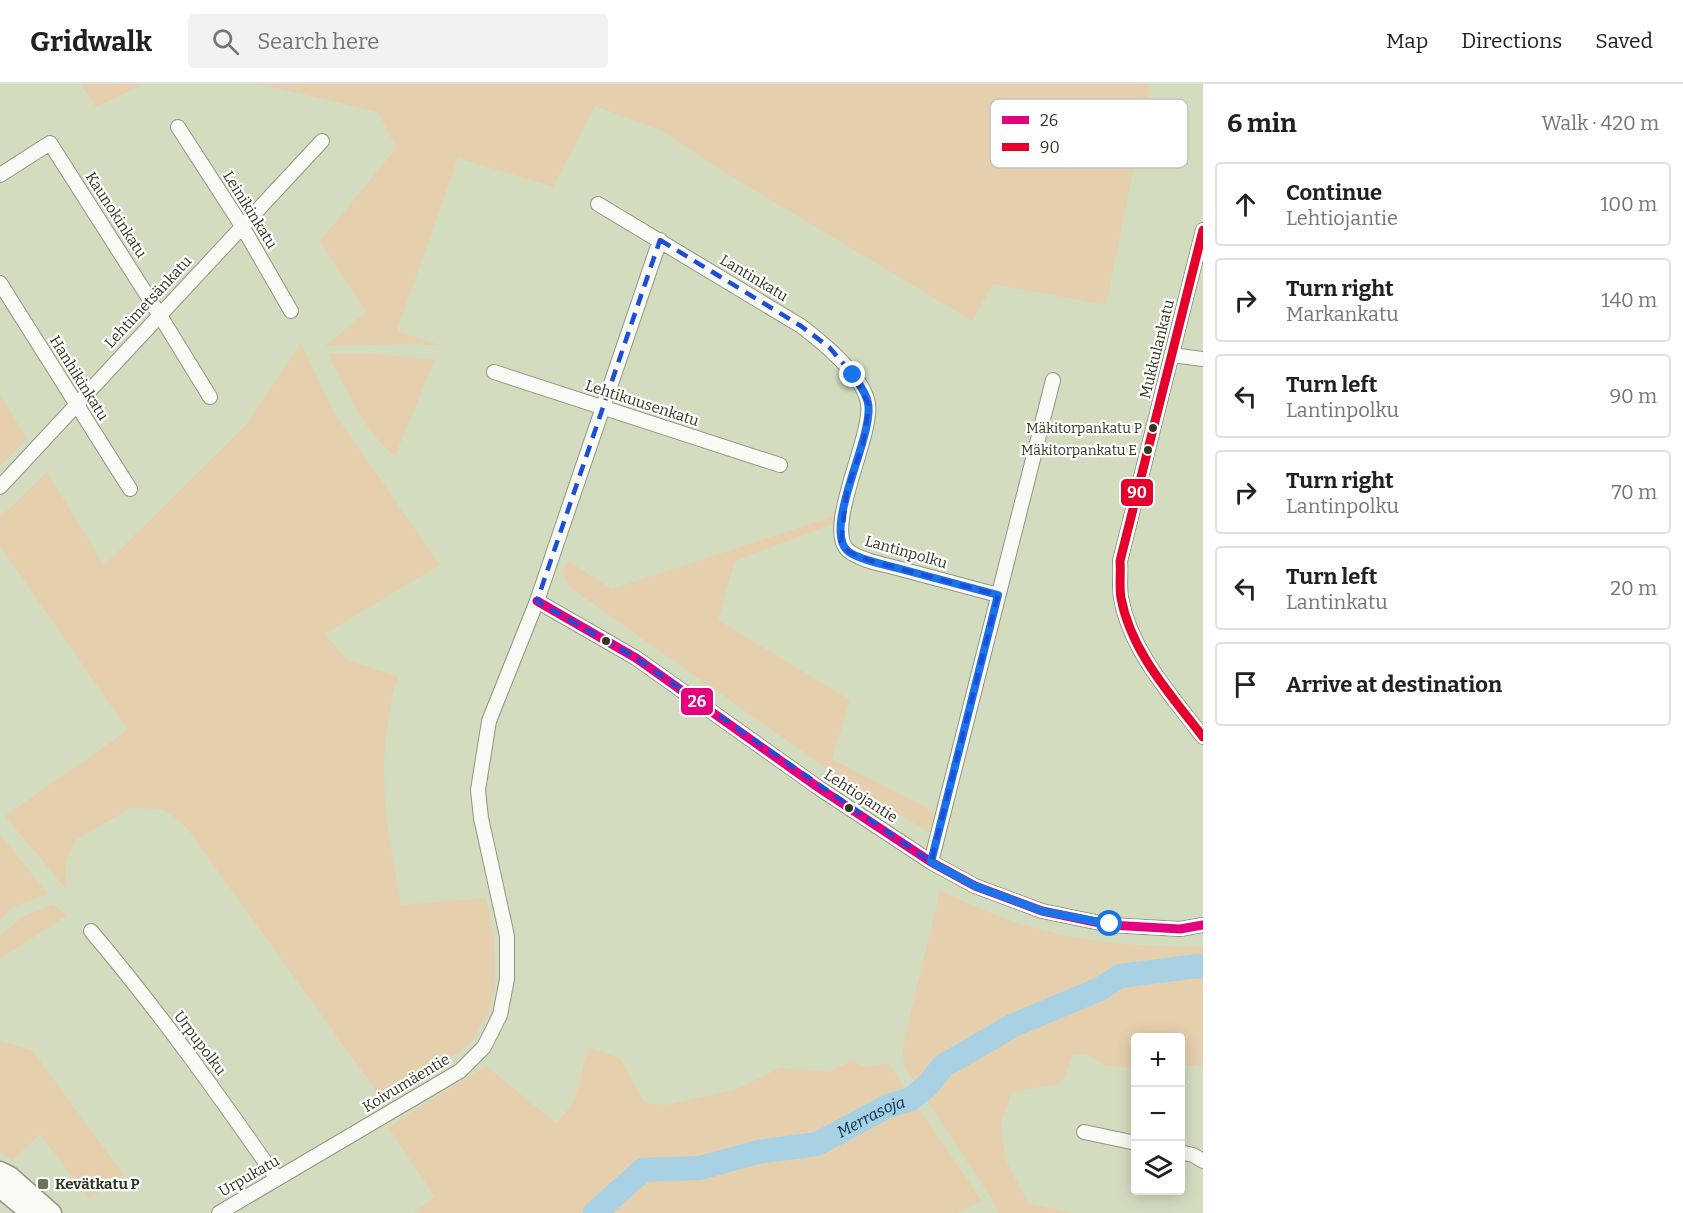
<!DOCTYPE html>
<meta charset="utf-8">
<style>
body{margin:0;font-family:Bitter,serif;background:#f2f2f2;color:#202124}
.controls{position:absolute;right:18px;bottom:18px;display:grid;overflow:hidden;border-radius:6px;box-shadow:0 3px 15px #0003}
.controls button{width:54px;height:54px;display:grid;place-items:center;padding:0;border:0;border-bottom:2px solid #e0e0e0;background:#fff;color:#202124;font:30px sans-serif}
.stop{position:absolute;width:18px;height:18px;margin:-14px;border:4px solid #1a73e8;border-radius:50%;background:#fff}
.stop.end{background:#1a73e8;border-color:#fff;box-shadow:0 2px 6px #0008}
.list{margin:0;padding:0;list-style:none}
h2{display:flex;justify-content:space-between;align-items:center;height:78px;margin:0;padding:0 24px;font-size:26px}
h2 small{font-size:20px;font-weight:400;color:#757577}
.list li{display:grid;grid-template-columns:39px 1fr auto;gap:18px;align-items:center;box-sizing:border-box;height:84px;margin:0 12px 12px;padding:0 12px;border:2px solid #e0e0e0;border-radius:6px}
.list b{display:block;font-size:22px;white-space:nowrap}
.list p{margin:0;font-size:20px;white-space:nowrap;color:#757577}
.list em{font-size:20px;font-style:normal;color:#757577}
.icon{flex:none;width:33px;height:33px;fill:none;stroke:currentColor;stroke-width:2;stroke-linecap:round;stroke-linejoin:round}
.map{position:relative;flex:none;width:1203px;height:1129px;overflow:hidden}
header{display:flex;align-items:center;gap:36px;box-sizing:border-box;height:84px;padding:0 30px;background:#fff;border-bottom:2px solid #e0e0e0}
header strong{font-size:28px}
nav{display:flex;gap:33px;margin-inline-start:auto;font-size:21px}
.search{width:420px;height:54px;background:#f2f2f2;display:flex;align-items:center;gap:15px;box-sizing:border-box;padding:0 21px;border-radius:6px;color:#757577;font-size:22px}
main{display:flex}
aside{flex:1;background:#fff}
.map>svg:first-child{display:block}
.green{fill:#e6cfad}
.lines{fill:none;stroke-linecap:round;stroke-linejoin:round}
.river{stroke:#a8d2e4;stroke-width:24}
.minor-casing{stroke:#909680;stroke-width:16}
.tertiary-casing{stroke:#909680;stroke-width:21}
.minor{stroke:#f9faf6;stroke-width:14}
.tertiary{stroke:#f9faf6;stroke-width:18}
.bus-1-casing{stroke:#fff;stroke-width:14}
.bus-2-casing{stroke:#fff;stroke-width:14}
.bus-1{stroke:#e5007d;stroke-width:9}
.bus-2{stroke:#e4002b;stroke-width:9}
.route{stroke:#1a73e8;stroke-width:8}
.marked{fill:none;stroke:#1d4ed8;stroke-width:4.5;stroke-dasharray:12 8;stroke-linejoin:round}
.bus-dot{fill:#323723;stroke:#fff;stroke-width:2}
.poi-dot{fill:#6b715a;stroke:#fff;stroke-width:2}
.labels{text-anchor:middle;dominant-baseline:central;stroke-width:4.5;stroke-linejoin:round;paint-order:stroke}
.bus-label{font-size:14px;fill:#323723;stroke:#fff;text-anchor:end}
.street-label{font-size:15px;fill:#323723;stroke:#fff}
.poi-label{font-size:15px;font-weight:bold;fill:#323723;stroke:#fff;text-anchor:start}
.water-label{font-size:16px;font-style:italic;fill:#002d47;stroke:#fff}
.key{fill:#fff;stroke:#c2c3bd;stroke-width:1.5}
.key-label{font-size:16px;fill:#323723}
.line-badge{stroke:#fff;stroke-width:2}
.badge-label{font-size:16px;text-anchor:middle;font-weight:bold;fill:#fff}
</style>
<header>
<strong>Gridwalk</strong>
<div class="search"><svg class="icon" aria-label="search" viewBox="0 0 24 24"><circle cx="10" cy="10" r="6"/><path d="M15 15l6 6"/></svg>Search here</div>
<nav><a>Map</a><a>Directions</a><a>Saved</a></nav>
</header>
<main>
<div class="map">
<svg width="1203" height="1129" viewBox="0 0 1203 1129">
<rect width="100%" height="100%" fill="#d4dcc0"/>
<path class="green" d="M 81,0 L 144,0 L 96,23 Z
M 259,0 L 1151,0 L 1106,221 L 993,200 L 972,237 L 724,88 L 662,47 L 595,22 L 553,103 L 458,74 L 397,247 L 443,262 L 417,260 L 325,262 L 366,228 L 320,157 L 396,64 L 378,28 Z
M 301,259 L 335,330 L 440,481 L 325,550 L 346,575 L 399,593 C 393,606 391,619 389,633 C 377,698 390,757 401,821 L 486,814 L 494,852 L 495,902 L 488,930 L 470,960 L 377,1026 L 374,1004 L 186,743 L 162,725 L 131,724 L 77,755 L 66,777 L 66,805 L 5,732 L 128,646 L 0,462 L 0,433 L 47,388 L 104,481 L 245,342 Z
M 328,270 L 376,270 L 435,276 L 395,372 C 363,347 346,305 328,270 Z
M 0,310 L 27,355 L 0,382 Z
M 837,431 L 835,439 L 735,477 L 718,536 L 850,616 L 832,675 L 936,729 L 929,748 L 857,706 L 569,503 L 561,487 L 570,478 L 612,505 Z
M 0,750 L 48,810 L 10,824 L 0,837 Z
M 940,807 C 964,817 988,829 1012,837 C 1074,858 1138,864 1203,862 L 1203,982 L 1181,982 L 1180,954 L 1136,954 L 1135,984 L 1106,982 L 1086,970 L 1073,971 L 1065,993 L 1059,1000 L 1012,1008 L 1001,1039 L 1006,1076 L 1028,1119 L 1073,1129 L 998,1129 L 995,1120 L 904,982 L 903,967 L 906,947 Z
M 53,820 L 67,831 L 0,875 L 0,852 L 22,833 Z
M 0,957 L 32,966 L 124,1091 L 89,1115 L 40,1050 L 12,1077 L 0,1068 Z
M 588,963 L 620,974 L 645,1019 L 666,1021 L 734,1006 L 780,984 L 829,988 L 851,977 L 865,983 L 888,979 L 982,1117 L 957,1129 L 412,1129 L 435,1113 L 388,1043 L 486,982 L 557,1040 L 574,1017 Z"/>
<g class="lines">
<path class="river" id="s1" d="M 595,1129 L 643,1086 L 700,1084 L 758,1068 L 817,1060 L 888,1022 L 911,1015 L 928,1001 L 943,982 L 1014,941 L 1100,905 L 1120,892 L 1198,882 L 1203,883"/>
<g class="minor-casing">
<path id="minor" d="M 178,43 L 242,142 L 291,227
M 0,91 L 50,59 L 159,230 L 210,313
M 598,120 L 801,242 C 822,258 864,292 868,320 C 873,353 821,449 850,468 C 863,477 882,480 897,484 C 931,493 965,502 998,511
M 1203,146 L 1120,477 C 1121,489 1119,503 1121,514 C 1131,568 1171,611 1203,653
M 0,199 L 130,405
M 1172,271 L 1203,275
M 494,288 L 780,381
M 0,403 L 322,57
M 537,517 L 636,574 L 819,704 L 931,778 L 975,802 L 1042,827 L 1110,841 L 1180,845 L 1203,841
M 931,778 L 1053,296
M 91,847 C 158,926 218,1010 277,1095
M 1084,1048 L 1136,1059
M 1180,1068 L 1193,1071 L 1203,1077
M 219,1129 L 460,987 L 484,963 L 500,931 L 507,895 L 507,852 L 481,734 L 478,706 L 489,637 L 537,517 L 660,156"/>
</g>
<g class="tertiary-casing">
<path id="tertiary" d="M 0,1087 L 10,1092 L 52,1129
M 0,1104 L 30,1129"/>
</g>
<use href="#minor" class="minor"/>
<use href="#tertiary" class="tertiary"/>
<g class="bus-1-casing">
<path id="bus-1" d="M 537,517 L 636,574 L 819,704 L 931,778 L 975,802 L 1042,827 L 1110,841 L 1180,845 L 1203,841"/>
</g>
<g class="bus-2-casing">
<path id="bus-2" d="M 1203,146 L 1120,477 C 1121,489 1119,503 1121,514 C 1131,568 1171,611 1203,653"/>
</g>
<use href="#bus-1" class="bus-1"/>
<use href="#bus-2" class="bus-2"/>
</g>
<g class="lines">
<path class="route" d="M 853,291 C 858,299 866,308 868,319 C 875,352 820,447 849,468 C 860,476 883,480 897,484 C 931,493 964,502 998,511 L 931,778 L 975,802 L 1042,827 L 1110,840"/>
</g>
<path class="marked" d="M 660,156 L 801,242 L 829,263 L 853,291 L 869,321 L 863,360 L 847,406 L 841,458 L 849,468 L 871,477 L 998,511 L 931,778 L 636,574 L 537,517 Z"/>
<g class="bus-dot">
<circle cx="1153" cy="344" r="5"/>
<circle cx="1148" cy="366" r="5"/>
<circle cx="606" cy="557" r="5"/>
<circle cx="849" cy="724" r="5"/>
</g>
<rect class="poi-dot" x="37" y="1094" width="12" height="12" rx="3"/>
<g class="labels">
<g class="bus-label">
<text x="1142" y="344">Mäkitorpankatu P</text>
<text x="1137" y="366">Mäkitorpankatu E</text>
</g>
<g class="street-label">
<text transform="translate(250 126) rotate(58)">Leinikinkatu</text>
<text transform="translate(116 131) rotate(57)">Kaunokinkatu</text>
<text transform="translate(754 194) rotate(31)">Lantinkatu</text>
<text transform="translate(148 218) rotate(-47)">Lehtimetsänkatu</text>
<text transform="translate(1157 265) rotate(-76)">Mukkulankatu</text>
<text transform="translate(79 294) rotate(58)">Hanhikinkatu</text>
<text transform="translate(642 319) rotate(18)">Lehtikuusenkatu</text>
<text transform="translate(906 468) rotate(16)">Lantinpolku</text>
<text transform="translate(861 712) rotate(33)">Lehtiojantie</text>
<text transform="translate(200 959) rotate(53)">Urpupolku</text>
<text transform="translate(406 999) rotate(-31)">Koivumäentie</text>
<text transform="translate(249 1092) rotate(-30)">Urpukatu</text>
</g>
<g class="poi-label">
<text x="55" y="1100">Kevätkatu P</text>
</g>
<g class="water-label">
<text stroke="none"><textPath href="#s1" startOffset="302">Merrasoja</textPath></text>
</g>
</g>
<rect x="990" y="15" width="198" height="69" rx="9" class="key"/>
<rect x="1002" y="32" width="27" height="8" fill="#e5007d"/>
<rect x="1002" y="59" width="27" height="8" fill="#e4002b"/>
<g class="key-label">
<text x="1040" y="42">26</text>
<text x="1040" y="69">90</text>
</g>
<g class="line-badge">
<rect x="1120" y="394" width="34" height="29" rx="6" fill="#e4002b"/>
<rect x="680" y="603" width="34" height="29" rx="6" fill="#e5007d"/>
</g>
<g class="badge-label">
<text x="1137" y="414">90</text>
<text x="697" y="623">26</text>
</g>
</svg>
<div class="controls">
<button>+</button>
<button>−</button>
<button><svg class="icon" aria-label="layers" viewBox="0 0 24 24"><path d="M12 4l9 5-9 5-9-5zM3 14l9 5 9-5"/></svg></button>
</div>
<div class="stop" style="left:1110px;top:840px"></div>
<div class="stop end" style="left:853px;top:291px"></div>
</div>
<aside>
<h2>6 min<small>Walk · 420 m</small></h2>
<ul class="list">
<li><svg class="icon" aria-label="ahead" viewBox="0 0 24 24"><path d="M12 20V5M6 11l6-6 6 6"/></svg><div><b>Continue</b><p>Lehtiojantie</p></div><em>100 m</em></li>
<li><svg class="icon" aria-label="right" viewBox="0 0 24 24"><path d="M7 20v-9h11M14 6l5 5-5 5"/></svg><div><b>Turn right</b><p>Markankatu</p></div><em>140 m</em></li>
<li><svg class="icon" aria-label="left" viewBox="0 0 24 24"><path d="M17 20v-9H6M10 6l-5 5 5 5"/></svg><div><b>Turn left</b><p>Lantinpolku</p></div><em>90 m</em></li>
<li><svg class="icon" aria-label="right" viewBox="0 0 24 24"><path d="M7 20v-9h11M14 6l5 5-5 5"/></svg><div><b>Turn right</b><p>Lantinpolku</p></div><em>70 m</em></li>
<li><svg class="icon" aria-label="left" viewBox="0 0 24 24"><path d="M17 20v-9H6M10 6l-5 5 5 5"/></svg><div><b>Turn left</b><p>Lantinkatu</p></div><em>20 m</em></li>
<li><svg class="icon" aria-label="arrive" viewBox="0 0 24 24"><path d="M6 21V4h12l-3 4 3 4H6"/></svg><div><b>Arrive at destination</b></div></li>
</ul>
</aside>
</main>
